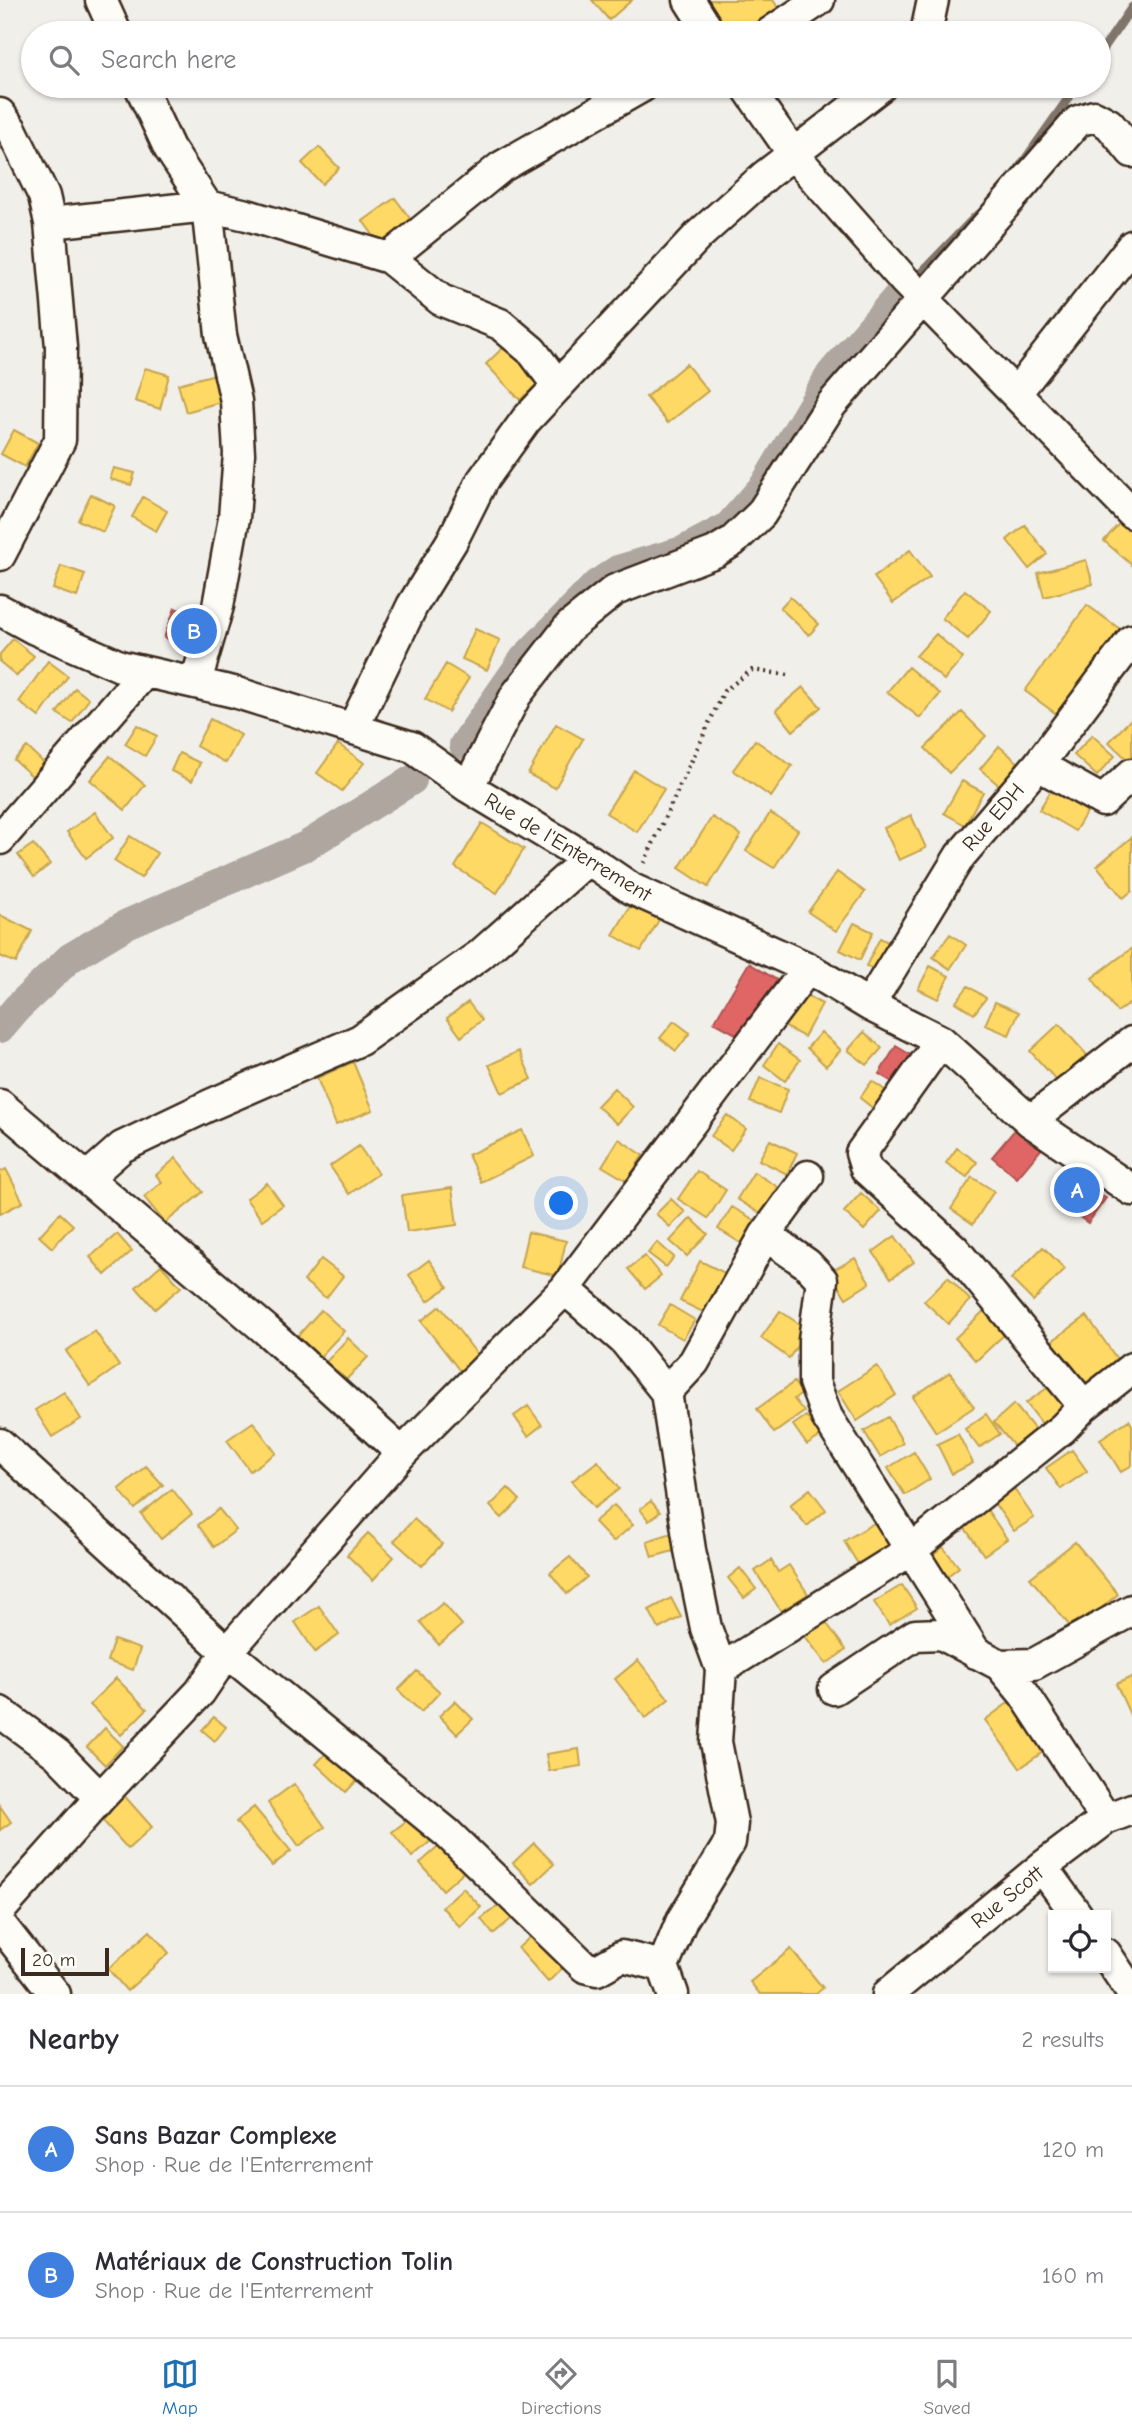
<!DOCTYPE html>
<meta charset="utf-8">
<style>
body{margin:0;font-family:"Comic Neue",sans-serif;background:#f2f2f3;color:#2b2b33}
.controls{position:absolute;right:21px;bottom:21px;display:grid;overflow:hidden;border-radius:0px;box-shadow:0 2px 5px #0004}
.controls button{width:63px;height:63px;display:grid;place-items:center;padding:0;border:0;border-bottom:2px solid #e1e1e2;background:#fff;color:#2b2b33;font:35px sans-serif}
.scale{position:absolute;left:21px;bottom:18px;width:88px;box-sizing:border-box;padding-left:7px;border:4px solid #3b2a1e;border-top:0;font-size:19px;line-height:24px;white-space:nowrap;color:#3b2a1e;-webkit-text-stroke:5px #fdfcf7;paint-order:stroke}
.you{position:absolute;left:562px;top:1204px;width:24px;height:24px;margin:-18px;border:5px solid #fff;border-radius:50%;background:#1a73e8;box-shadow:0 0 0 10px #1a73e833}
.badge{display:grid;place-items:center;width:46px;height:46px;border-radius:50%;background:#1f6fb2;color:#fff;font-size:23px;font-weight:700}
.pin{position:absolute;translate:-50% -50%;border:4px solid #fff;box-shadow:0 2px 7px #0006}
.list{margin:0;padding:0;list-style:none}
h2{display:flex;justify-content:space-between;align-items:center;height:91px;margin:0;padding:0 28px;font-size:30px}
h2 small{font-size:23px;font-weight:400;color:#7c7c81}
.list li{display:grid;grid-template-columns:46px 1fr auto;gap:21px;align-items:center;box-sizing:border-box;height:126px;padding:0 28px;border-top:2px solid #e1e1e2}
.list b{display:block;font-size:26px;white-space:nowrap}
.list p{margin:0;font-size:23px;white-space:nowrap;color:#7c7c81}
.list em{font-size:23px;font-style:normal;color:#7c7c81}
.icon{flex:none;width:38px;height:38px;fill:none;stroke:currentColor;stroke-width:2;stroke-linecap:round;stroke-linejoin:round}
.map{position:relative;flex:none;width:1132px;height:1994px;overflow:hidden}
.search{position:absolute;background:#fff;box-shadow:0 2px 5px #0004;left:21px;right:21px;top:21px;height:77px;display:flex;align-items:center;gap:18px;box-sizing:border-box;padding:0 24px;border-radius:38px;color:#7c7c81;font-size:26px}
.sheet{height:343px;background:#fff}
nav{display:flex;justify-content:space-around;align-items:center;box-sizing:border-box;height:98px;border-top:2px solid #e1e1e2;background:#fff;font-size:19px;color:#7c7c81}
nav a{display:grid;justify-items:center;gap:4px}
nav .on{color:#1f6fb2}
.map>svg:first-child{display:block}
.homes{fill:#ffd966;stroke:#c4a450;stroke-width:2}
.shops{fill:#e06666;stroke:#ae5450;stroke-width:2}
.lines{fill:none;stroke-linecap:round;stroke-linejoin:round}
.stream{stroke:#80746b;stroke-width:9}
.canal{stroke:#aea69f;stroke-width:30}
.minor-casing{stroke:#3b2a1e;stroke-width:35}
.path{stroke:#3b2a1e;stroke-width:4.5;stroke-dasharray:2 5;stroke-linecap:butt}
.minor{stroke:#fdfcf7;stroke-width:30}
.labels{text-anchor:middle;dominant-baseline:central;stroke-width:7;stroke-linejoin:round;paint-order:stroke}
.street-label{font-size:21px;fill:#3b2a1e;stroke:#fdfcf7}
</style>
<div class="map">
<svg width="1132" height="1994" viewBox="0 0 1132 1994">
<rect width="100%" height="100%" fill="#f1efea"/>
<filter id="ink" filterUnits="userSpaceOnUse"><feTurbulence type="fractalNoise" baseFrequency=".0143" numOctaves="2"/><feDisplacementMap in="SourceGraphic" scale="14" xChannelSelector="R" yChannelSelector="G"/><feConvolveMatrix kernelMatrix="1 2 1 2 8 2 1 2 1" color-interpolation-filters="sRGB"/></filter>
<g filter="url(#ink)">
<path class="homes" d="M 592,0 L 632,0 L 609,20 Z
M 702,0 L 773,0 L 783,15 L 755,33 L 723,33 Z
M 319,147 L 339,168 L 322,184 L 302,163 Z
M 395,198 L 414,224 L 382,247 L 363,221 Z
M 509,342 L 543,379 L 520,400 L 486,364 Z
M 686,364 L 708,391 L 668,423 L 646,397 Z
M 145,368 L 169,375 L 160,409 L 135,401 Z
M 219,373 L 227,400 L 186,412 L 178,384 Z
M 14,430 L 38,443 L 25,467 L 1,454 Z
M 114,468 L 135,473 L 131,485 L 110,479 Z
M 91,494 L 115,506 L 103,532 L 78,520 Z
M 143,497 L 167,511 L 156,531 L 132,517 Z
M 1122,520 L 1132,529 L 1132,565 L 1104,541 Z
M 1025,525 L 1047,554 L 1029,569 L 1007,540 Z
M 910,550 L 930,577 L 893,603 L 874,577 Z
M 1086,560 L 1093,584 L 1044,597 L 1038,573 Z
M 61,566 L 85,574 L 77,597 L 53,589 Z
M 965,590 L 991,611 L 968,639 L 942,618 Z
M 790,597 L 819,624 L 809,635 L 780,608 Z
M 1087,605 L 1124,632 L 1062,718 L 1025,691 Z
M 475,629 L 500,640 L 487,670 L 462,659 Z
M 936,634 L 963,658 L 944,680 L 916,656 Z
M 13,639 L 34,656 L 17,676 L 0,662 L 0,654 Z
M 48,661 L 68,676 L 39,717 L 19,702 Z
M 446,664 L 469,678 L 448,712 L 425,699 Z
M 908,667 L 940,694 L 920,718 L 887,692 Z
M 803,687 L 821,707 L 793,731 L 776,710 Z
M 75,688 L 89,699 L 72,723 L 57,713 Z
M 962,712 L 986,736 L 949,773 L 925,748 Z
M 1132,718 L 1132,764 L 1109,742 Z
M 210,719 L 241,735 L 226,763 L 196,746 Z
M 556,724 L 583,739 L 555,788 L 528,774 Z
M 137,725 L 157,736 L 145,756 L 125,744 Z
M 1092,735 L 1115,756 L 1097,776 L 1074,755 Z
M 755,740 L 792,766 L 771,797 L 733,770 Z
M 338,744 L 364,763 L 342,791 L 317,773 Z
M 999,746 L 1021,765 L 1001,787 L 980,769 Z
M 27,747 L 44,763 L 32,776 L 14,760 Z
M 179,753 L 200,763 L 192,781 L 171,771 Z
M 110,756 L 145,785 L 125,810 L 90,780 Z
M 634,770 L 664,789 L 637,832 L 606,813 Z
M 962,781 L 983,792 L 965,825 L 944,813 Z
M 1055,784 L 1091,805 L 1075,831 L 1039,810 Z
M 95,812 L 113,838 L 86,858 L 67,832 Z
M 770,813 L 798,830 L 774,868 L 746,851 Z
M 911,815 L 926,848 L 899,860 L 884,828 Z
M 712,817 L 741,835 L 708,887 L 679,868 Z
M 482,823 L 524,849 L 497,893 L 455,867 Z
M 130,836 L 157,853 L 141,878 L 114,861 Z
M 1132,837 L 1132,891 L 1123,898 L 1097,866 Z
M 33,844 L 50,864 L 34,877 L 18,855 Z
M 837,872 L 865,892 L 836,931 L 808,912 Z
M 635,898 L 663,913 L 641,951 L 613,935 Z
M 0,915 L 32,931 L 16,963 L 0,956 Z
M 854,923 L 873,932 L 860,960 L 840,950 Z
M 950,934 L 966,945 L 950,969 L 933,957 Z
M 880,938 L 896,946 L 882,973 L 866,966 Z
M 1132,948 L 1132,1002 L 1117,1012 L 1092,978 Z
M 930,966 L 949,976 L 938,999 L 918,989 Z
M 968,986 L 986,998 L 974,1014 L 956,1002 Z
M 798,991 L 822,1004 L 804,1037 L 780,1024 Z
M 468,1002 L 482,1020 L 461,1037 L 447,1018 Z
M 995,1002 L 1019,1012 L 1009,1035 L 985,1025 Z
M 674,1021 L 690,1033 L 676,1051 L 660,1038 Z
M 1059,1024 L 1087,1055 L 1058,1082 L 1030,1051 Z
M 821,1032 L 841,1050 L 826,1066 L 807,1048 Z
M 864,1032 L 882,1048 L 867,1065 L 848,1050 Z
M 778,1044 L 800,1060 L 785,1081 L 764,1065 Z
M 519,1051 L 532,1079 L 502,1093 L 489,1065 Z
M 353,1062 L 373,1110 L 336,1125 L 317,1078 Z
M 760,1078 L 788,1089 L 779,1113 L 750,1102 Z
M 872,1081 L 892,1095 L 879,1113 L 860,1098 Z
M 614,1088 L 633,1107 L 617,1124 L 597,1106 Z
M 727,1115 L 746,1129 L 731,1150 L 711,1136 Z
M 522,1130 L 534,1156 L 481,1182 L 468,1155 Z
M 619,1139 L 643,1155 L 627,1181 L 602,1166 Z
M 770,1140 L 797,1153 L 787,1174 L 759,1160 Z
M 359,1146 L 378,1174 L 349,1194 L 330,1166 Z
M 957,1148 L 977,1162 L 967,1177 L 946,1163 Z
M 176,1158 L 203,1192 L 165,1223 L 144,1197 L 162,1182 L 156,1175 Z
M 6,1169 L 23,1202 L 0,1214 L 0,1172 Z
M 697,1171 L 726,1190 L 708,1218 L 678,1199 Z
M 754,1172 L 778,1187 L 761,1214 L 737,1199 Z
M 972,1177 L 994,1191 L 973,1224 L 951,1209 Z
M 267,1183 L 283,1205 L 262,1220 L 246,1199 Z
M 452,1188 L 457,1225 L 407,1232 L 402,1195 Z
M 861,1193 L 881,1211 L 864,1230 L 844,1212 Z
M 671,1199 L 685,1212 L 670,1227 L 656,1214 Z
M 732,1207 L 758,1222 L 744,1245 L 718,1229 Z
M 60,1213 L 73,1225 L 52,1248 L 39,1236 Z
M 691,1218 L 708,1234 L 687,1256 L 670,1241 Z
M 528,1232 L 566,1241 L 558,1276 L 520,1267 Z
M 117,1234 L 132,1251 L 105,1275 L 90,1257 Z
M 895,1236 L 914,1262 L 891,1278 L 873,1252 Z
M 657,1242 L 674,1257 L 666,1267 L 648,1253 Z
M 1043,1247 L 1065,1269 L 1033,1301 L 1011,1279 Z
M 645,1256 L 661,1276 L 645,1289 L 628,1269 Z
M 855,1258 L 870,1283 L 846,1298 L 830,1272 Z
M 321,1259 L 343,1276 L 326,1298 L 304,1281 Z
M 429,1260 L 448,1287 L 428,1301 L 409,1275 Z
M 700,1261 L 727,1274 L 707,1314 L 680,1301 Z
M 161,1265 L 181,1287 L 155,1309 L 136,1287 Z
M 948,1277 L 970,1300 L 948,1324 L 924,1301 Z
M 670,1305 L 695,1320 L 683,1339 L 658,1325 Z
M 440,1306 L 483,1362 L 464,1376 L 421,1321 Z
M 321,1310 L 344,1331 L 319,1358 L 296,1338 Z
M 985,1310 L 1006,1333 L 976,1361 L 955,1338 Z
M 780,1311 L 808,1330 L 789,1358 L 761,1338 Z
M 1087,1316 L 1119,1362 L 1078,1390 L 1045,1346 Z
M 95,1331 L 119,1366 L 90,1386 L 66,1351 Z
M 348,1338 L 368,1357 L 344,1382 L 325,1363 Z
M 877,1366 L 896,1395 L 857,1421 L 838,1391 Z
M 950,1372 L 974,1407 L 936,1432 L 913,1397 Z
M 794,1382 L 802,1394 L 794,1399 L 804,1412 L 774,1433 L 757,1409 Z
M 1050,1386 L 1067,1408 L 1044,1426 L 1026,1403 Z
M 64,1392 L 81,1419 L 52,1437 L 35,1410 Z
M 1014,1404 L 1037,1432 L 1017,1450 L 994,1422 Z
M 528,1406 L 542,1425 L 528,1436 L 514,1416 Z
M 986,1414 L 1000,1434 L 979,1448 L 965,1429 Z
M 806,1416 L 821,1436 L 807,1445 L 793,1425 Z
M 888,1417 L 903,1443 L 880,1457 L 864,1431 Z
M 1129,1420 L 1132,1425 L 1132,1465 L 1121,1472 L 1100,1439 Z
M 253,1422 L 276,1453 L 250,1471 L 227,1440 Z
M 958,1434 L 973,1463 L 952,1474 L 937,1444 Z
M 1072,1450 L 1087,1471 L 1061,1489 L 1046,1468 Z
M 914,1452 L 930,1479 L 905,1495 L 888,1468 Z
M 598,1461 L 619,1489 L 594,1508 L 572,1481 Z
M 146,1466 L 163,1485 L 135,1509 L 119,1489 Z
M 1012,1486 L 1034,1518 L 1014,1531 L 992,1500 Z
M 508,1488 L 520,1500 L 502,1518 L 490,1506 Z
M 172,1489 L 192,1514 L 161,1539 L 141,1514 Z
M 810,1489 L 826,1510 L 807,1526 L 790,1505 Z
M 651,1501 L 660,1512 L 649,1521 L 640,1509 Z
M 614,1505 L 633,1525 L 613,1542 L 594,1522 Z
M 986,1508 L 1007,1539 L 984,1555 L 962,1524 Z
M 219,1509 L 236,1530 L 214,1547 L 198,1525 Z
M 414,1519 L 442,1544 L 422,1566 L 394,1541 Z
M 879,1520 L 894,1543 L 858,1564 L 844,1541 Z
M 368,1533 L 394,1557 L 373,1580 L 347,1555 Z
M 672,1533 L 677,1550 L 652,1557 L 647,1541 Z
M 1075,1542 L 1118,1594 L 1074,1631 L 1030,1578 Z
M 943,1547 L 959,1567 L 940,1582 L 924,1563 Z
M 570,1557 L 587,1577 L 567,1594 L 550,1573 Z
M 771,1560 L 778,1572 L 789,1565 L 808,1594 L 781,1611 L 755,1571 Z
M 740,1568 L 756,1589 L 744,1598 L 728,1578 Z
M 902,1585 L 917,1608 L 889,1625 L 874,1602 Z
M 671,1598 L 681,1617 L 659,1629 L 649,1610 Z
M 443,1603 L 462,1625 L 439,1645 L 420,1622 Z
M 319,1606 L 339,1635 L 315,1652 L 295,1622 Z
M 825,1621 L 846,1650 L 826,1664 L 805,1636 Z
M 114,1640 L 140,1649 L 133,1670 L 107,1661 Z
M 638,1660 L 669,1699 L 646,1718 L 615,1679 Z
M 417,1671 L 440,1692 L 421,1712 L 398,1690 Z
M 1132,1677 L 1132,1719 L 1116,1684 Z
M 116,1678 L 147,1709 L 121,1735 L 90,1705 Z
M 1015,1698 L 1050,1747 L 1020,1768 L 985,1720 Z
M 455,1701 L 473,1719 L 457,1734 L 439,1716 Z
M 214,1717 L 226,1727 L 215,1741 L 202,1730 Z
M 105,1728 L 123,1746 L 105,1765 L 87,1747 Z
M 332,1747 L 362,1775 L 346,1792 L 316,1764 Z
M 579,1749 L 581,1766 L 549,1771 L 546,1754 Z
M 294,1784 L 325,1827 L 299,1846 L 268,1803 Z
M 121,1792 L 152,1827 L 128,1849 L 97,1814 Z
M 0,1806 L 11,1822 L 0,1830 Z
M 254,1807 L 291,1851 L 272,1866 L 236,1822 Z
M 414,1815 L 433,1839 L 412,1857 L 392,1832 Z
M 445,1841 L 468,1868 L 443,1890 L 420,1863 Z
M 534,1843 L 554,1864 L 533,1884 L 513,1863 Z
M 463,1888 L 481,1907 L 460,1927 L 442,1907 Z
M 509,1897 L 521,1911 L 493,1934 L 481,1919 Z
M 539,1929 L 569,1962 L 548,1982 L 518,1948 Z
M 150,1931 L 169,1953 L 127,1991 L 108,1969 Z
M 791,1949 L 823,1988 L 816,1994 L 760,1994 L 750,1982 Z"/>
<path class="shops" d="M 175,608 L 204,619 L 193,648 L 164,638 Z
M 749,963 L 777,980 L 743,1038 L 714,1022 Z
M 896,1046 L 919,1060 L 902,1088 L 879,1074 Z
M 1018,1126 L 1043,1147 L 1017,1178 L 992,1157 Z
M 1074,1175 L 1106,1198 L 1088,1223 L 1056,1200 Z"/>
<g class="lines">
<path class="stream" d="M 1099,55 L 1132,7
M 1019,168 L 1077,86
M 917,277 L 977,215"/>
<path class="canal" d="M 464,745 L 524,659 L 596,585 L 618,570 L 683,551 L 728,527 L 764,486 L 831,374 L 899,295
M 0,1028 L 17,1008 L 70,958 L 127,924 L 306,846 L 412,780"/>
<g class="minor-casing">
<path id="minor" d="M 101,0 L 116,33
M 689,0 L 710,33
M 770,33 L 819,0
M 926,33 L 933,0
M 140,86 L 169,148 L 207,206 L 221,335 L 236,401 L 239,454 L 234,518 L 218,606 L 196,682
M 746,86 L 794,155 L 905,281 L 1132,513
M 0,114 L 11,129 L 44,196 L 50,223 L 61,347 L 60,440 L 0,555
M 50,223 L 207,206 L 247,215 L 389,258 L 441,300 L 500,324 L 532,351 L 558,386
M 389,258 L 501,167 L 643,86
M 1016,393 L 1132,246
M 0,610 L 35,629 L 120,666 L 234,692 L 412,747 L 468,787 L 588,859 L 632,889 L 808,968 L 869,1005 L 941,1041 L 1030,1121 L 1132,1190
M 353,728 L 412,606 L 452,541 L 482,481 L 526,420 L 699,235 L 766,175 L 881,86
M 1038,765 L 1103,801 L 1132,774
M 468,787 L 516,695 L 569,627 L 615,590 L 715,552 L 733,541 L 761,514 L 831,405 L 1078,121 L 1094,116 L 1109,124 L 1132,152
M 0,839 L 144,673
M 869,1005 L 960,856 L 1038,765 L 1132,640
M 941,1041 L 861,1153 L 866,1169 L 954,1249 L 1084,1406
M 0,1105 L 265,1329 L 402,1453
M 1030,1121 L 1132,1042
M 88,1177 L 122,1147 L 210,1105 L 360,1040 L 480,955 L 588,859
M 765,1235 L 807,1264 L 822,1280 L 814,1340 L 814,1382 L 827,1417 L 976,1653
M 565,1289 L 625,1341 L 666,1392 L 690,1550 L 706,1628 L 721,1669 L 716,1742 L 732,1823 L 730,1842 L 682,1920 L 663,1966 L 673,1994
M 666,1392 L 694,1362 L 765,1235 L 808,1176
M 0,1444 L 227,1652 L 447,1833 L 585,1967 L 597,1970 L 622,1956 L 663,1966
M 1000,1665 L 1024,1694 L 1106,1819
M 721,1669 L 911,1550 L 1063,1428 L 1084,1406 L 1132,1368
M 834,1689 L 915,1635 L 941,1634 L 1000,1665 L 1034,1664 L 1132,1610
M 0,1712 L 57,1754 L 100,1798
M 1042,1867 L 1077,1915
M 0,1910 L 100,1798 L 200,1692 L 227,1652 L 402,1453 L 565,1289 L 808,968
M 0,1924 L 55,1994
M 1106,1954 L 1132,1993
M 888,1994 L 1042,1867 L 1106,1819 L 1132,1809"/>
</g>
<path class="path" d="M 644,863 L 724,691 L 752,670 L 788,675"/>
<use href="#minor" class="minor"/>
</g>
</g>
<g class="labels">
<g class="street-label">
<text transform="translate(993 817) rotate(-49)">Rue EDH</text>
<text transform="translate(568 847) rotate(31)">Rue de l'Enterrement</text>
<text transform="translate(1007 1897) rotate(-39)">Rue Scott</text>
</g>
</g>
</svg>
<div class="controls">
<button><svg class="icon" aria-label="locate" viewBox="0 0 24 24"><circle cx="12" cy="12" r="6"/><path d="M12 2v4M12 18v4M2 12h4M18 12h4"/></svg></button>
</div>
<div class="scale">20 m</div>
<div class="you"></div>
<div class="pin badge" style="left:1077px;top:1190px;background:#3f7fe0">A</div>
<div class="pin badge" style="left:194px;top:631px;background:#3f7fe0">B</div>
<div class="search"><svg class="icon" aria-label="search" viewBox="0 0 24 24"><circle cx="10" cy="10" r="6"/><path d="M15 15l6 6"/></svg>Search here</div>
</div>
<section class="sheet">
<h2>Nearby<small>2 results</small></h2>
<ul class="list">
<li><span class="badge" style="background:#3f7fe0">A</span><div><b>Sans Bazar Complexe</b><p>Shop · Rue de l'Enterrement</p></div><em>120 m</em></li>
<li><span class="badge" style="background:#3f7fe0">B</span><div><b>Matériaux de Construction Tolin</b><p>Shop · Rue de l'Enterrement</p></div><em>160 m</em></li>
</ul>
</section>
<nav>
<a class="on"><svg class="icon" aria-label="map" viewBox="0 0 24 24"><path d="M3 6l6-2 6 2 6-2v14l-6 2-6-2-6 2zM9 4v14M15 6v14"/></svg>Map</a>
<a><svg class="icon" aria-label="directions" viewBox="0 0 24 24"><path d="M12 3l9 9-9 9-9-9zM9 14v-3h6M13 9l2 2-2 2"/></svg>Directions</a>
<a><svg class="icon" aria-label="saved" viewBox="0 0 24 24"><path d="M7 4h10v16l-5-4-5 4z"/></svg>Saved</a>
</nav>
